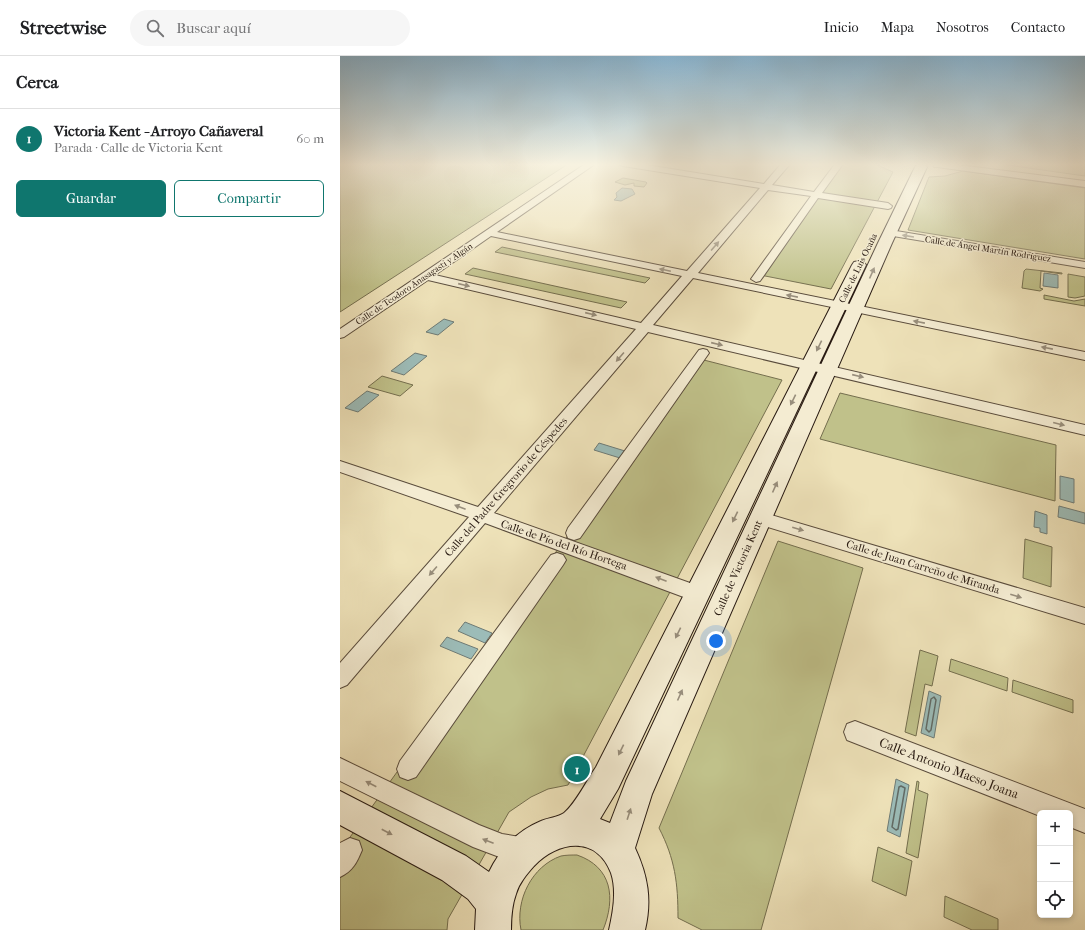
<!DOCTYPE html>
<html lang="es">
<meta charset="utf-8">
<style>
body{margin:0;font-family:"IM FELL French Canon",serif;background:#f6f6f6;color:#202124}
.controls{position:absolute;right:12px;bottom:12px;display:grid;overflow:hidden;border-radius:6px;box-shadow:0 2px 6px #0003}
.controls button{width:36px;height:36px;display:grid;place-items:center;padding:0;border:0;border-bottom:1px solid #e0e0e0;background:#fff;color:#202124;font:20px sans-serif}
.you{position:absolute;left:376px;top:585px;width:14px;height:14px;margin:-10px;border:3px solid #fff;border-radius:50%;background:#1a73e8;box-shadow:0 0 0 6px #1a73e833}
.badge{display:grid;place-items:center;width:26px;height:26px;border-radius:50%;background:#0f766e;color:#fff;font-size:13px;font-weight:700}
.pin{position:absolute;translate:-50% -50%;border:2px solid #fff;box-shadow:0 1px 4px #0006}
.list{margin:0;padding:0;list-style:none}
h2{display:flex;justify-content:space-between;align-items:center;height:52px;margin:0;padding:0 16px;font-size:17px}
h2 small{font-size:13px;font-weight:400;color:#757577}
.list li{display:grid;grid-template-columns:26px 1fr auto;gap:12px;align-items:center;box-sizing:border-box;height:60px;padding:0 16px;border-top:1px solid #e0e0e0}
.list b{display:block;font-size:15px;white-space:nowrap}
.list p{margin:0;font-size:13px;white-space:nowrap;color:#757577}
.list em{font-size:13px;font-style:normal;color:#757577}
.actions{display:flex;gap:8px;padding:12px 16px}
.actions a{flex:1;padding:9px 0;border:1px solid #0f766e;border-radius:6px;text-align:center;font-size:14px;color:#0f766e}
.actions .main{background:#0f766e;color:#fff}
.icon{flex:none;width:22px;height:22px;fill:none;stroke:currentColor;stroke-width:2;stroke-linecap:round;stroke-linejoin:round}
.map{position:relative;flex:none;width:745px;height:874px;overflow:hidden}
header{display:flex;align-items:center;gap:24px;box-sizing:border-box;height:56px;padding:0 20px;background:#fff;border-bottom:1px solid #e0e0e0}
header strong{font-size:19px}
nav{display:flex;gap:22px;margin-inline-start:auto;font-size:14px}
.search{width:280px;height:36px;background:#f6f6f6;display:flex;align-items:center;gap:10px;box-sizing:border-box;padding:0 14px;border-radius:22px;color:#757577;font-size:15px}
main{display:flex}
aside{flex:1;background:#fff}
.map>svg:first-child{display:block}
.green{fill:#c0c18a;stroke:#746e4e}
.water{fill:#9cbcb8;stroke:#6e7b76}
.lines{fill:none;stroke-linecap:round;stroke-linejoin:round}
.shore{stroke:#626b65;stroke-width:1.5}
.street-casing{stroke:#5a4c3c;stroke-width:2}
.secondary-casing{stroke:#281a12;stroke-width:2}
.street{fill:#f4ecd2;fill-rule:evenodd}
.secondary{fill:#f4ecd2;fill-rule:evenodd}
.oneway{fill:#988e7c}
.labels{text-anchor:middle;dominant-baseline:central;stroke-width:3;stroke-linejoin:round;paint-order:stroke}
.far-street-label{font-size:9px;fill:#281a12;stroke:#f4ecd2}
.street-label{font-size:11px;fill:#281a12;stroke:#f4ecd2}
.near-street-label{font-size:13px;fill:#281a12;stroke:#f4ecd2}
</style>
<header>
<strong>Streetwise</strong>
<div class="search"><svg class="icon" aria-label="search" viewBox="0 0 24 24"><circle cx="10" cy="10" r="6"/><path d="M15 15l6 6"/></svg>Buscar aquí</div>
<nav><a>Inicio</a><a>Mapa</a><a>Nosotros</a><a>Contacto</a></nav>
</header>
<main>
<aside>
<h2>Cerca<small></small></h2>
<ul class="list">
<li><span class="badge">1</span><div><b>Victoria Kent - Arroyo Cañaveral</b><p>Parada · Calle de Victoria Kent</p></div><em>60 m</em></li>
</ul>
<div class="actions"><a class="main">Guardar</a><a>Compartir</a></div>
</aside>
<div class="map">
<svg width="745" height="874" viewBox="0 0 745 874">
<rect width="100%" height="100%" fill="#eee2b9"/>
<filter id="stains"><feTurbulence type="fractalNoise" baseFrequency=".005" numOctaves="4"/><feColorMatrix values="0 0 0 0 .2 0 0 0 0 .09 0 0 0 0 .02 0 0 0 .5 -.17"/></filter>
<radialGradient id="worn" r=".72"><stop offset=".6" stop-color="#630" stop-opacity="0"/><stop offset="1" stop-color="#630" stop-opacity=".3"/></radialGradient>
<path class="green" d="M 0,108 L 228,108 L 0,256 Z
M 495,108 L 535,108 L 553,116 L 491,233 L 415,218 Z
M 660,108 L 745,108 L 745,120 Z
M 623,115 L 745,132 L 745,203 L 568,174 L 589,121 L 605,120 Z
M 283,122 L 306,126 L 307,127 L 304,131 L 294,130 L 294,127 L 285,129 L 275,126 Z
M 162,191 L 310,222 L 305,227 L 155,196 Z
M 133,212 L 287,246 L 281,252 L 125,218 Z
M 686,213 L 722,217 L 722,218 L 701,215 L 700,232 L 703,233 L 700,235 L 682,232 L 684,215 Z
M 728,218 L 745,221 L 745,240 L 735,242 L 728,241 Z
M 704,239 L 734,245 L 745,243 L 745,250 L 704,243 Z
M 356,302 L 442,324 L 228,729 L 208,733 L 191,741 L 169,756 L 108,863 L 107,874 L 0,874 L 0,795 Z
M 42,320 L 73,329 L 60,340 L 28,331 Z
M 500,337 L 716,389 L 715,445 L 480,383 Z
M 685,483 L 712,491 L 711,531 L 683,522 Z
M 438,485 L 523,512 L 421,874 L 362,874 L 338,862 C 338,827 335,803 319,772 Z
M 580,594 L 598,600 L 592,630 L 585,628 L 576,680 L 565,676 Z
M 611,603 L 668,622 L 667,635 L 609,615 Z
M 673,624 L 733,644 L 733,657 L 672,636 Z
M 577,725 L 579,726 L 578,734 L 588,738 L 578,802 L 566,797 Z
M 538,791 L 572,805 L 566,840 L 532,825 Z
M 237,799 C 272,811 276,842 263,874 L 181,874 C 175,844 192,810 221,800 C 226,799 232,799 237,799 Z
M 605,840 L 658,863 L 658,874 L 632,874 L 604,861 Z"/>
<path class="water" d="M 282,132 L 292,133 L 295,138 L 281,145 L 274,144 L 277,141 L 276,137 Z
M 704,217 L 718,219 L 718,232 L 703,230 Z
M 104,263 L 114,266 L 98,279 L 86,276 Z
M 75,297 L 87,300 L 64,319 L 51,315 Z
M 27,335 L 39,339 L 18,356 L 5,352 Z
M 259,387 L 285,395 L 280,402 L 254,394 Z
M 720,420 L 734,423 L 734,447 L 720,443 Z
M 719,450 L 745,457 L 745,468 L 718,461 Z
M 695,455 L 707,459 L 707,478 L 700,476 L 700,472 L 694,471 Z
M 125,566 L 152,577 L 145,587 L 118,575 Z
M 107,581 L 138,593 L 131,603 L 100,590 Z
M 589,635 L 601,640 L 594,682 L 581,677 Z
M 556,723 L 569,729 L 560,781 L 547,775 Z"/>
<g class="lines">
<path class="shore" d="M 594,641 L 596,644 L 591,674 L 589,676 L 586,673 L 591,643 Z
M 561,730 L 565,732 L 558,773 L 556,774 L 552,771 L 559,731 Z"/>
<g class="street-casing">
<path id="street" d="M 245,108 L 255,108 L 157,176 L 347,215 L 420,132 L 283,110 L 279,108 L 301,108 L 424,128 L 441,108 L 450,108 L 432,129 L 474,136 L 495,108 L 503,108 L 482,137 L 548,147 L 552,150 L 551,152 L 548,153 L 478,142 L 420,225 L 416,226 L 411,223 L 471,140 L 428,134 L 358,217 L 745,296 L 745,304 L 353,222 L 313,269 L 745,369 L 745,379 L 308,276 L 154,457 L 364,532 L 366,538 L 364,544 L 357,546 L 145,467 L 7,629 L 0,632 L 0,607 L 129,461 L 0,416 L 0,405 L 138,451 L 296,273 L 88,224 L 4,281 L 0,282 L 0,273 ZM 151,180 L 342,220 L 301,267 L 95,219 Z
M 593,108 L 611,108 L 745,125 L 745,131 L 597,111 L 594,111 Z
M 550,174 L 745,206 L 745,212 L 547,179 L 545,177 Z
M 363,293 L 367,294 L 369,297 L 240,482 L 234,484 L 228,482 L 226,477 L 228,472 L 359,294 Z
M 421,456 L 745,552 L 745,568 L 415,467 L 413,462 L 415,457 Z
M 217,497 L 223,499 L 226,504 L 223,509 L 76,721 L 68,724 L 60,721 L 57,713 L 60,705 L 211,499 Z
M 515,665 L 745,753 L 745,777 L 730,771 L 730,757 L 700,757 L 700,760 L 507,684 L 504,676 L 507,668 Z
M 0,702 L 139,769 L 162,778 L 186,782 L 195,785 L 198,794 L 195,803 L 186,806 L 162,802 L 133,791 L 0,725 Z
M 10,782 L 19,785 L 22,794 C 17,806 13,815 0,821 L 0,787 Z"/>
</g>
<g class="secondary-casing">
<path id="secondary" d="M 578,108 L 585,109 L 587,111 L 552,187 L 312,738 L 295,792 C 308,820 312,844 305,874 L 269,874 C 273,856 277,835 271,817 C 256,779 218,785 194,810 C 187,818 179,827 176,838 C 172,849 171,862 171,874 L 135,874 L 136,853 L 128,843 L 102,824 L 0,769 L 0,735 L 126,800 L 149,816 C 160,793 177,775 201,765 C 207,762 219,761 224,757 C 236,747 247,724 256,711 L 512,209 L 514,206 L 519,205 L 524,206 L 526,209 L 278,733 L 260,763 L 270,767 L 286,725 L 538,187 L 575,111 Z"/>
</g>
<use href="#street" class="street"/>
<use href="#secondary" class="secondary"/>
</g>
<defs><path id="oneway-solid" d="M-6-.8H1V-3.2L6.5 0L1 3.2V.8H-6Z"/></defs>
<g class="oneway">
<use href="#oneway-solid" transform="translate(568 180) rotate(-171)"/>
<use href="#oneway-solid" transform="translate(375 190) rotate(-49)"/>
<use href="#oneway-solid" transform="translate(325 214) rotate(-168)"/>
<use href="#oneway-solid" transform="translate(532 217) rotate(-66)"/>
<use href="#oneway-solid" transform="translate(124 229) rotate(13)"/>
<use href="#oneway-solid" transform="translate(452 240) rotate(-169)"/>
<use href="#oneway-solid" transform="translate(251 258) rotate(13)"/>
<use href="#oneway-solid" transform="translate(579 266) rotate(-169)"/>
<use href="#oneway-solid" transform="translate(377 288) rotate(13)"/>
<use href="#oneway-solid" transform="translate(479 290) rotate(116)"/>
<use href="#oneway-solid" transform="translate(707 292) rotate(-169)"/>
<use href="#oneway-solid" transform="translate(280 301) rotate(131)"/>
<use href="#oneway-solid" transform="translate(518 320) rotate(13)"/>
<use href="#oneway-solid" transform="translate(453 344) rotate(116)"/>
<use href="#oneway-solid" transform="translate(719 368) rotate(14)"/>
<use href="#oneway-solid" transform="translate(435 431) rotate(-66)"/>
<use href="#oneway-solid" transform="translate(120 451) rotate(-159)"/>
<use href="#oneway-solid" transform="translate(395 461) rotate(116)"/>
<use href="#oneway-solid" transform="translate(458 473) rotate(16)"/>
<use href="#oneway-solid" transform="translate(93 515) rotate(131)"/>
<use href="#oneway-solid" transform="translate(321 523) rotate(-159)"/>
<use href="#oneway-solid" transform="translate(676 540) rotate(17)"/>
<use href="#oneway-solid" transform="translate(338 577) rotate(116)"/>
<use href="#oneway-solid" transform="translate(340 639) rotate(-66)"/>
<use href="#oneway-solid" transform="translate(281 694) rotate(116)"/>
<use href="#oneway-solid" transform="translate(31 728) rotate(-153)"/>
<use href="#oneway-solid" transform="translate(289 758) rotate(-72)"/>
<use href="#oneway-solid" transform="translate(47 776) rotate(28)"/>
<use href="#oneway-solid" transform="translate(148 785) rotate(-159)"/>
</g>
<linearGradient id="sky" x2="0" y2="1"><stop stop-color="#89b7d5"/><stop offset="0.47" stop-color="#f7f2e0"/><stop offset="1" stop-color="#f7f2e0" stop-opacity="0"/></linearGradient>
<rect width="745" height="231" fill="url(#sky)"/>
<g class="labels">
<g class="far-street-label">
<text transform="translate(648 193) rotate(9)">Calle de Ángel Martín Rodríguez</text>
<text transform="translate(518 212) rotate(-64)">Calle de Luis Ocaña</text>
<text transform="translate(74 228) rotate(-34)">Calle de Teodoro Anasagasti y Algán</text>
</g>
<g class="street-label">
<text transform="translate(166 431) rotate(-49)">Calle del Padre Gregrorio de Céspedes</text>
<text transform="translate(224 489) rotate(19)">Calle de Pío del Río Hortega</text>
<text transform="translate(583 511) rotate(17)">Calle de Juan Carreño de Miranda</text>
<text transform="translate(398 512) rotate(-66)">Calle de Victoria Kent</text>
</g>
<g class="near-street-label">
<text transform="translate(609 712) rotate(21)">Calle Antonio Maeso Joana</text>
</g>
</g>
<rect width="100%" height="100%" filter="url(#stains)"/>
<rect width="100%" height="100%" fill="url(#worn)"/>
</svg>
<div class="controls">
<button>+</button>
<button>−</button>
<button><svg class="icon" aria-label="locate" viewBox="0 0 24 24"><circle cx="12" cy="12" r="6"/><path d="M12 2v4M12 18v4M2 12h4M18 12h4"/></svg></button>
</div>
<div class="you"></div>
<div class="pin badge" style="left:237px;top:713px">1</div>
</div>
</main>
